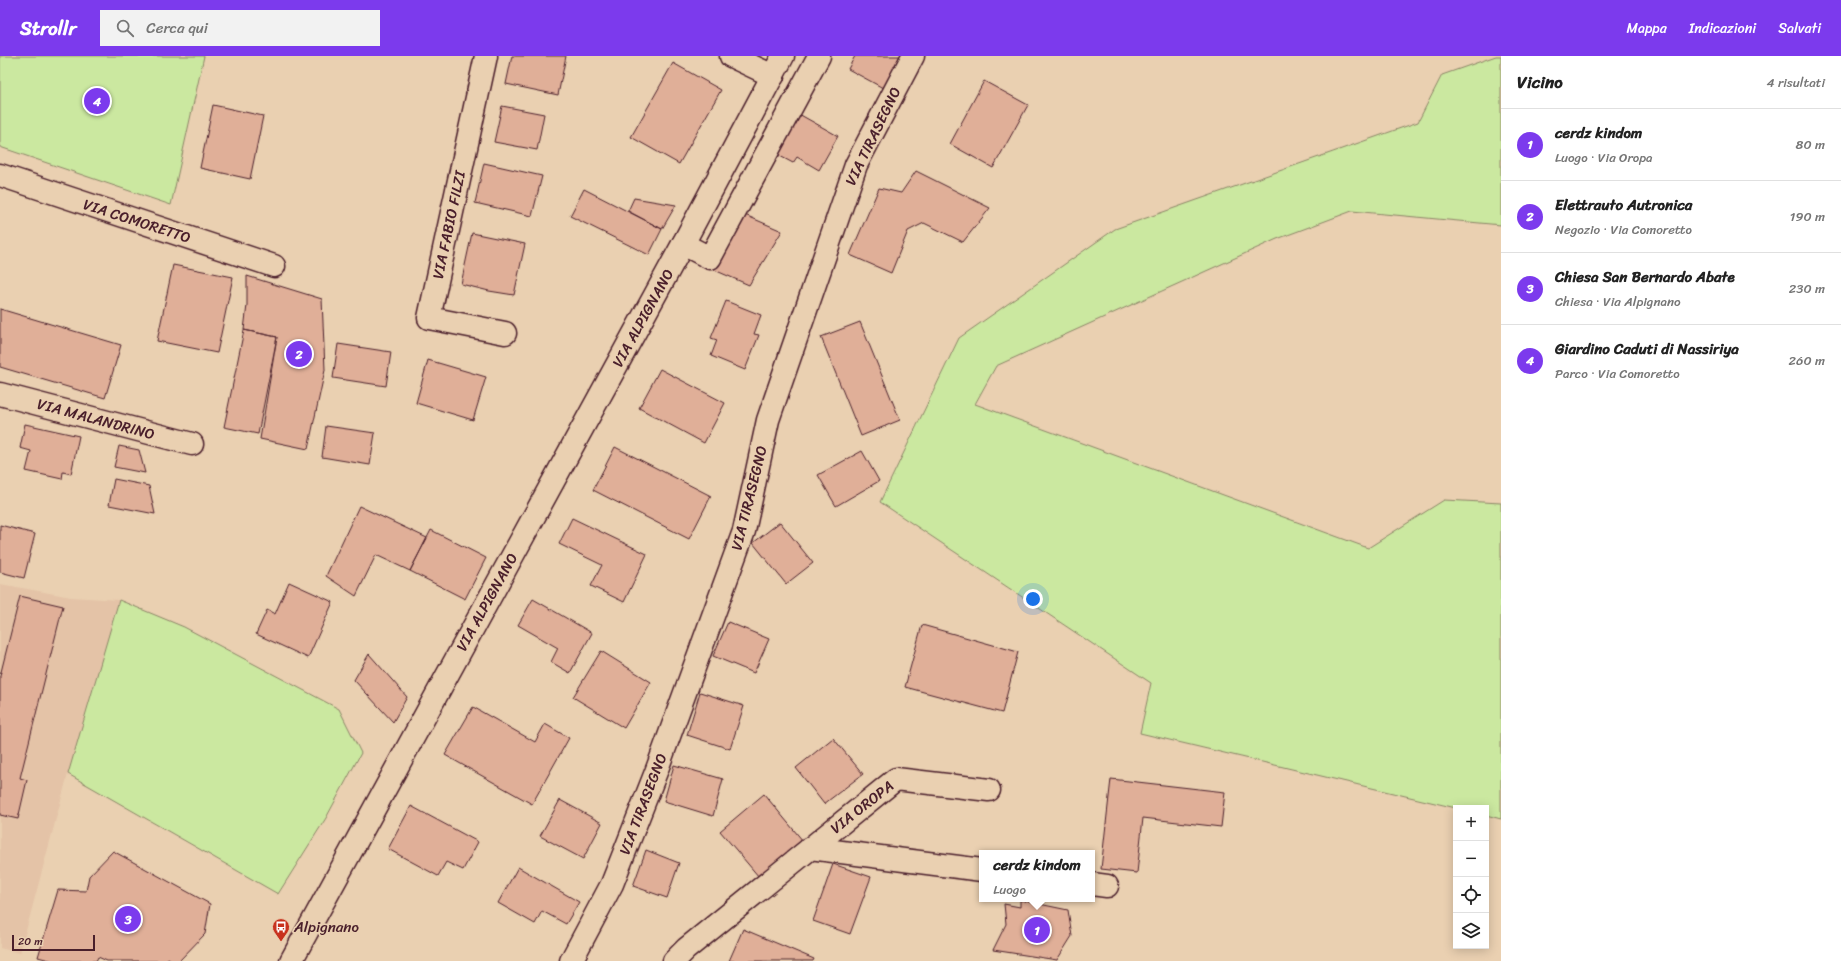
<!DOCTYPE html>
<html lang="it">
<meta charset="utf-8">
<style>
body{margin:0;font-family:Sriracha,sans-serif;background:#f2f2f2;color:#222}
.controls{position:absolute;right:12px;bottom:12px;display:grid;overflow:hidden;border-radius:0px;box-shadow:0 2px 10px #0003}
.controls button{width:36px;height:36px;display:grid;place-items:center;padding:0;border:0;border-bottom:1px solid #e0e0e0;background:#fff;color:#222;font:20px sans-serif}
.scale{position:absolute;left:12px;bottom:10px;width:83px;box-sizing:border-box;padding-left:4px;border:2px solid #4a1f2b;border-top:0;font-size:11px;line-height:14px;white-space:nowrap;color:#4a1f2b;-webkit-text-stroke:3px #ead0b1;paint-order:stroke}
.you{position:absolute;left:1033px;top:543px;width:14px;height:14px;margin:-10px;border:3px solid #fff;border-radius:50%;background:#1a73e8;box-shadow:0 0 0 6px #1a73e833}
.badge{display:grid;place-items:center;width:26px;height:26px;border-radius:50%;background:#7c3aed;color:#fff;font-size:13px;font-weight:700}
.pin{position:absolute;translate:-50% -50%;border:2px solid #fff;box-shadow:0 1px 4px #0006}
.popup{position:absolute;left:979px;top:794px;width:116px;height:52px;box-sizing:border-box;display:grid;place-content:center;border-radius:0px;background:#fff;filter:drop-shadow(0 1px 3px #0005);font-size:13px;white-space:nowrap;color:#767676}
.popup b{font-size:15px;color:#222}
.popup::after{content:'';position:absolute;left:50%;top:100%;margin-left:-8px;border:8px solid transparent;border-top-color:#fff}
.list{margin:0;padding:0;list-style:none}
h2{display:flex;justify-content:space-between;align-items:center;height:52px;margin:0;padding:0 16px;font-size:17px}
h2 small{font-size:13px;font-weight:400;color:#767676}
.list li{display:grid;grid-template-columns:26px 1fr auto;gap:12px;align-items:center;box-sizing:border-box;height:72px;padding:0 16px;border-top:1px solid #e0e0e0}
.list b{display:block;font-size:15px;white-space:nowrap}
.list p{margin:0;font-size:13px;white-space:nowrap;color:#767676}
.list em{font-size:13px;font-style:normal;color:#767676}
.icon{flex:none;width:22px;height:22px;fill:none;stroke:currentColor;stroke-width:2;stroke-linecap:round;stroke-linejoin:round}
.map{position:relative;flex:none;width:1501px;height:905px;overflow:hidden}
header{display:flex;align-items:center;gap:24px;box-sizing:border-box;height:56px;padding:0 20px;background:#7c3aed;color:#fff}
header strong{font-size:19px}
nav{display:flex;gap:22px;margin-inline-start:auto;font-size:14px}
.search{width:280px;height:36px;background:#f2f2f2;display:flex;align-items:center;gap:10px;box-sizing:border-box;padding:0 14px;border-radius:0px;color:#767676;font-size:15px}
main{display:flex}
aside{flex:1;background:#fff}
.map>svg:first-child{display:block}
.built{fill:#e4c3a7}
.green{fill:#cbe8a0;stroke:#8a8466}
.building{fill:#e0af98;stroke:#4a1f2b}
.lines{fill:none;stroke-linecap:round;stroke-linejoin:round}
.street-casing{stroke:#4a1f2b;stroke-width:25}
.secondary-casing{stroke:#4a1f2b;stroke-width:25}
.street{stroke:#ead0b1;stroke-width:22}
.secondary{stroke:#ead0b1;stroke-width:22}
.labels{text-anchor:middle;dominant-baseline:central;stroke-width:3.5;stroke-linejoin:round;paint-order:stroke}
.street-label{font-size:15px;fill:#4a1f2b;stroke:#ead0b1}
.poi-label{font-size:15px;fill:#4a1f2b;stroke:#ead0b1;text-anchor:start}
</style>
<header>
<strong>Strollr</strong>
<div class="search"><svg class="icon" aria-label="search" viewBox="0 0 24 24"><circle cx="10" cy="10" r="6"/><path d="M15 15l6 6"/></svg>Cerca qui</div>
<nav><a>Mappa</a><a>Indicazioni</a><a>Salvati</a></nav>
</header>
<main>
<div class="map">
<svg width="1501" height="905" viewBox="0 0 1501 905">
<rect width="100%" height="100%" fill="#ead0b1"/>
<filter id="ink" filterUnits="userSpaceOnUse"><feTurbulence type="fractalNoise" baseFrequency=".025" numOctaves="2"/><feDisplacementMap in="SourceGraphic" scale="8" xChannelSelector="R" yChannelSelector="G"/><feConvolveMatrix kernelMatrix="1 2 1 2 8 2 1 2 1" color-interpolation-filters="sRGB"/></filter>
<g filter="url(#ink)">
<path class="built" d="M 0,528 L 71,541 L 119,544 L 68,718 L 20,897 L 0,892 Z"/>
<path class="green" d="M 0,0 L 204,0 L 171,149 L 0,91 Z
M 1496,0 L 1501,0 L 1501,169 L 1352,155 L 1277,183 L 996,310 L 975,348 L 1368,492 L 1444,444 L 1501,447 L 1501,763 L 1486,759 L 1486,752 L 1456,752 L 1140,677 L 1151,627 L 880,446 L 959,282 L 1115,173 L 1418,66 L 1442,19 Z
M 119,544 L 184,571 L 339,653 L 361,697 L 326,762 L 278,838 L 68,718 Z"/>
<path class="building" d="M 512,0 L 566,0 L 558,39 L 506,28 Z
M 855,0 L 903,0 L 883,32 L 848,13 Z
M 673,7 L 721,34 L 679,108 L 631,81 Z
M 984,25 L 1028,49 L 993,112 L 950,88 Z
M 213,49 L 263,60 L 250,123 L 200,112 Z
M 502,50 L 544,58 L 537,94 L 494,86 Z
M 797,57 L 838,80 L 819,114 L 797,101 L 793,107 L 776,98 Z
M 484,107 L 542,120 L 532,160 L 475,147 Z
M 916,115 L 990,152 L 963,186 L 924,167 L 908,175 L 891,217 L 850,199 L 879,132 L 901,137 Z
M 584,133 L 662,173 L 649,199 L 570,160 Z
M 634,142 L 676,149 L 662,173 L 628,155 Z
M 745,159 L 782,175 L 749,229 L 712,213 Z
M 472,177 L 525,188 L 514,239 L 489,235 L 461,228 Z
M 173,209 L 233,221 L 217,297 L 157,285 Z
M 247,220 L 322,243 L 325,314 L 308,393 L 260,383 L 277,281 L 244,274 L 247,249 Z
M 726,245 L 761,259 L 754,278 L 759,279 L 745,314 L 711,300 L 717,284 L 711,282 Z
M 0,253 L 121,289 L 105,342 L 0,311 Z
M 860,266 L 900,364 L 861,380 L 821,281 Z
M 244,274 L 277,281 L 258,378 L 224,371 Z
M 338,288 L 391,296 L 386,330 L 333,322 Z
M 428,304 L 486,321 L 473,364 L 416,347 Z
M 660,313 L 725,347 L 704,387 L 639,352 Z
M 25,368 L 79,380 L 71,418 L 63,416 L 62,423 L 26,415 L 31,395 L 20,392 Z
M 326,370 L 375,377 L 370,409 L 322,401 Z
M 119,390 L 139,394 L 145,417 L 114,411 Z
M 615,391 L 711,440 L 689,483 L 593,434 Z
M 862,395 L 879,425 L 836,450 L 818,419 Z
M 114,423 L 149,430 L 155,458 L 109,449 Z
M 359,450 L 427,482 L 410,515 L 376,499 L 356,540 L 326,520 Z
M 572,462 L 647,498 L 624,546 L 591,530 L 602,509 L 559,488 Z
M 780,466 L 813,507 L 786,528 L 753,487 Z
M 0,469 L 35,478 L 24,522 L 0,516 Z
M 431,474 L 486,502 L 465,543 L 410,515 Z
M 289,526 L 333,546 L 308,602 L 256,578 L 267,554 L 275,558 Z
M 20,540 L 63,550 L 20,722 L 27,724 L 18,763 L 0,759 L 0,620 Z
M 533,543 L 592,577 L 570,617 L 551,606 L 558,592 L 518,569 Z
M 728,566 L 769,583 L 754,617 L 713,600 Z
M 922,569 L 1018,596 L 1002,657 L 905,631 Z
M 601,595 L 651,626 L 624,672 L 573,641 Z
M 369,598 L 407,641 L 393,666 L 354,624 Z
M 700,636 L 744,650 L 730,693 L 687,679 Z
M 473,651 L 535,686 L 545,668 L 569,682 L 532,748 L 445,699 Z
M 833,682 L 863,718 L 824,748 L 796,712 Z
M 674,709 L 723,723 L 713,760 L 664,745 Z
M 1111,723 L 1225,736 L 1221,771 L 1143,762 L 1137,817 L 1101,813 Z
M 764,738 L 803,785 L 759,821 L 720,775 Z
M 560,744 L 602,767 L 583,803 L 540,780 Z
M 411,750 L 478,786 L 463,814 L 446,806 L 438,820 L 388,793 Z
M 646,794 L 679,807 L 667,842 L 633,830 Z
M 113,795 L 210,848 L 205,878 L 179,905 L 173,905 L 168,902 L 165,905 L 107,905 L 98,901 L 96,905 L 53,905 L 38,901 L 58,834 L 86,835 L 89,820 Z
M 833,808 L 871,821 L 850,878 L 813,865 Z
M 518,811 L 579,846 L 566,868 L 542,855 L 535,868 L 498,847 Z
M 1020,844 L 1068,854 L 1072,880 L 1057,904 L 993,894 L 1006,868 L 1004,848 L 1020,851 Z
M 743,873 L 814,903 L 813,905 L 729,905 Z"/>
<g class="lines">
<g class="street-casing">
<path id="street" d="M 486,0 L 429,262 L 505,277
M 731,0 L 773,20
M 0,119 L 274,210
M 683,188 L 710,202 L 819,0
M 0,338 L 192,388
M 810,792 L 982,814
M 1092,828 L 1107,830
M 571,905 L 612,828 L 656,716 L 744,475 L 768,364 L 856,109 L 913,0
M 674,905 L 686,893 L 896,723 L 989,734"/>
</g>
<g class="secondary-casing">
<path id="secondary" d="M 291,905 L 683,188 L 783,0"/>
</g>
<use href="#street" class="street"/>
<use href="#secondary" class="secondary"/>
</g>
</g>
<defs>
<g id="bus-pin" transform="scale(0.9)"><path d="M0 17L-7.5 6A9.5 9.5 0 1 1 7.5 6Z" fill="#c8321e" stroke="#ead0b1"/><path d="M-5-6H5V4H4V6H2V4H-2V6H-4V4H-5ZM-3.5-4V0h7V-4ZM-3.5 1.2v1.5H-2V1.2ZM2 1.2v1.5H3.5V1.2Z" fill="#fff"/></g>
</defs>
<g fill-rule="evenodd">
<use href="#bus-pin" x="281" y="871"/>
</g>
<g class="labels">
<g class="street-label">
<text transform="translate(873 80) rotate(-64)">VIA TIRASEGNO</text>
<text transform="translate(137 165) rotate(18)">VIA COMORETTO</text>
<text transform="translate(449 169) rotate(-78)">VIA FABIO FILZI</text>
<text transform="translate(643 262) rotate(-61)">VIA ALPIGNANO</text>
<text transform="translate(96 363) rotate(15)">VIA MALANDRINO</text>
<text transform="translate(749 442) rotate(-76)">VIA TIRASEGNO</text>
<text transform="translate(487 546) rotate(-61)">VIA ALPIGNANO</text>
<text transform="translate(643 748) rotate(-69)">VIA TIRASEGNO</text>
<text transform="translate(862 751) rotate(-38)">VIA OROPA</text>
</g>
<g class="poi-label">
<text x="294" y="871">Alpignano</text>
</g>
</g>
</svg>
<div class="controls">
<button>+</button>
<button>−</button>
<button><svg class="icon" aria-label="locate" viewBox="0 0 24 24"><circle cx="12" cy="12" r="6"/><path d="M12 2v4M12 18v4M2 12h4M18 12h4"/></svg></button>
<button><svg class="icon" aria-label="layers" viewBox="0 0 24 24"><path d="M12 4l9 5-9 5-9-5zM3 14l9 5 9-5"/></svg></button>
</div>
<div class="scale">20 m</div>
<div class="you"></div>
<div class="pin badge" style="left:1037px;top:874px">1</div>
<div class="popup"><b>cerdz kindom</b>Luogo</div>
<div class="pin badge" style="left:299px;top:298px">2</div>
<div class="pin badge" style="left:128px;top:863px">3</div>
<div class="pin badge" style="left:97px;top:45px">4</div>
</div>
<aside>
<h2>Vicino<small>4 risultati</small></h2>
<ul class="list">
<li><span class="badge">1</span><div><b>cerdz kindom</b><p>Luogo · Via Oropa</p></div><em>80 m</em></li>
<li><span class="badge">2</span><div><b>Elettrauto Autronica</b><p>Negozio · Via Comoretto</p></div><em>190 m</em></li>
<li><span class="badge">3</span><div><b>Chiesa San Bernardo Abate</b><p>Chiesa · Via Alpignano</p></div><em>230 m</em></li>
<li><span class="badge">4</span><div><b>Giardino Caduti di Nassiriya</b><p>Parco · Via Comoretto</p></div><em>260 m</em></li>
</ul>
</aside>
</main>
